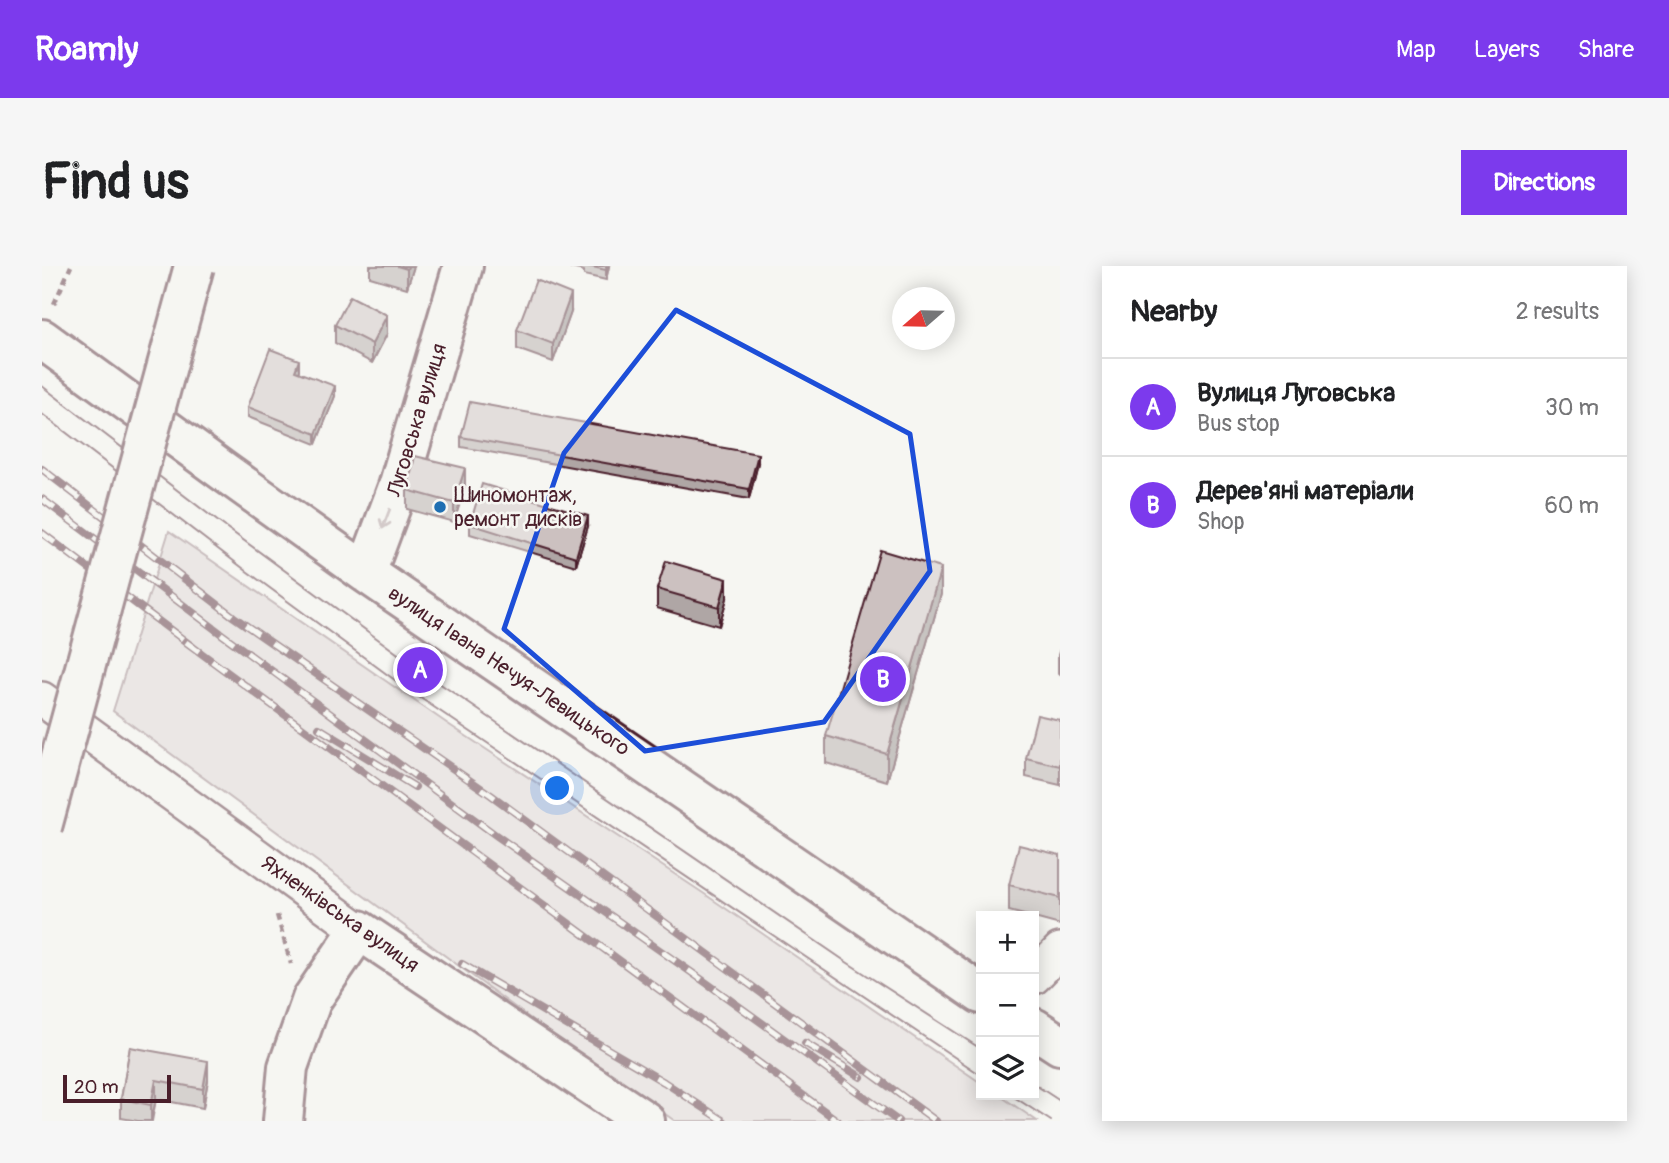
<!DOCTYPE html>
<meta charset="utf-8">
<style>
body{margin:0;font-family:Pangolin,sans-serif;background:#f6f6f6;color:#202124}
.controls{position:absolute;right:21px;bottom:21px;display:grid;overflow:hidden;border-radius:0px;box-shadow:0 4px 18px #0003}
.controls button{width:63px;height:63px;display:grid;place-items:center;padding:0;border:0;border-bottom:2px solid #e0e0e0;background:#fff;color:#202124;font:35px sans-serif}
.compass{position:absolute;left:850px;top:21px;width:63px;height:63px;border-radius:50%;background:#fff;box-shadow:0 4px 18px #0003;rotate:250deg}
.scale{position:absolute;left:21px;bottom:18px;width:108px;box-sizing:border-box;padding-left:7px;border:4px solid #4a1f2b;border-top:0;font-size:19px;line-height:24px;white-space:nowrap;color:#4a1f2b;-webkit-text-stroke:5px #f6f6f2;paint-order:stroke}
.you{position:absolute;left:516px;top:523px;width:24px;height:24px;margin:-18px;border:5px solid #fff;border-radius:50%;background:#1a73e8;box-shadow:0 0 0 10px #1a73e833}
.badge{display:grid;place-items:center;width:46px;height:46px;border-radius:50%;background:#7c3aed;color:#fff;font-size:23px;font-weight:700}
.pin{position:absolute;translate:-50% -50%;border:4px solid #fff;box-shadow:0 2px 7px #0006}
.list{margin:0;padding:0;list-style:none}
h2{display:flex;justify-content:space-between;align-items:center;height:91px;margin:0;padding:0 28px;font-size:30px}
h2 small{font-size:23px;font-weight:400;color:#757577}
.list li{display:grid;grid-template-columns:46px 1fr auto;gap:21px;align-items:center;box-sizing:border-box;height:98px;padding:0 28px;border-top:2px solid #e0e0e0}
.list b{display:block;font-size:26px;white-space:nowrap}
.list p{margin:0;font-size:23px;white-space:nowrap;color:#757577}
.list em{font-size:23px;font-style:normal;color:#757577}
.icon{flex:none;width:38px;height:38px;fill:none;stroke:currentColor;stroke-width:2;stroke-linecap:round;stroke-linejoin:round}
.map{position:relative;flex:none;width:1018px;height:855px;overflow:hidden;border-radius:0px}
header{display:flex;align-items:center;gap:42px;box-sizing:border-box;height:98px;padding:0 35px;background:#7c3aed;color:#fff}
header strong{font-size:33px}
nav{display:flex;gap:38px;margin-inline-start:auto;font-size:24px}
.intro{display:flex;align-items:center;justify-content:space-between;box-sizing:border-box;height:168px;padding:0 42px}
h1{margin:0;font-size:49px}
.button{padding:18px 32px;border-radius:0px;background:#7c3aed;color:#fff;font-size:24px;font-weight:700}
main{display:flex;gap:42px;padding:0 42px}
aside{flex:1;background:#fff;border-radius:0px;box-shadow:0 4px 18px #0003}
.map>svg:first-child{display:block}
.green{fill:#ddd6d5;stroke:#947a80;stroke-width:2}
.lines{fill:none;stroke-linecap:round;stroke-linejoin:round}
.street-casing{stroke:#4a1f2b;stroke-width:38}
.secondary-casing{stroke:#4a1f2b;stroke-width:44}
.path{stroke:#4a1f2b;stroke-width:4.5;stroke-dasharray:7 5;stroke-linecap:butt}
.street{stroke:#f6f6f2;stroke-width:33}
.secondary{stroke:#f6f6f2;stroke-width:38}
.tram{stroke:#4a1f2b;stroke-width:2}
.rail-casing{stroke:#4a1f2b;stroke-width:8}
.rail{stroke:#f6f6f2;stroke-width:5;stroke-dasharray:16;stroke-linecap:butt}
.secondary-bridge-casing{stroke:#4a1f2b;stroke-width:44;stroke-linecap:butt}
.secondary-bridge{stroke:#f6f6f2;stroke-width:38}
.wall{fill:#afa6a5;stroke:#4a1f2b;stroke-width:2}
.shaded-wall{fill:#8f8786;stroke:#4a1f2b;stroke-width:2}
.building{fill:#ccc1c0;stroke:#4a1f2b;stroke-width:2}
.oneway{stroke:#a99598}
.marked{fill:none;stroke:#1d4ed8;stroke-width:5;stroke-linejoin:round}
.poi-dot{fill:#1f6fb2;stroke:#f6f6f2;stroke-width:2.5}
.labels{text-anchor:middle;dominant-baseline:central;stroke-width:5;stroke-linejoin:round;paint-order:stroke}
.street-label{font-size:21px;fill:#4a1f2b;stroke:#f6f6f2}
.poi-label{font-size:21px;fill:#4a1f2b;stroke:#f6f6f2;text-anchor:start}
</style>
<header>
<strong>Roamly</strong>
<nav><a>Map</a><a>Layers</a><a>Share</a></nav>
</header>
<div class="intro"><h1>Find us</h1><a class="button">Directions</a></div>
<main>
<div class="map">
<svg width="1018" height="855" viewBox="0 0 1018 855">
<rect width="100%" height="100%" fill="#f6f6f2"/>
<filter id="ink" filterUnits="userSpaceOnUse"><feTurbulence type="fractalNoise" baseFrequency=".0143" numOctaves="2"/><feDisplacementMap in="SourceGraphic" scale="14" xChannelSelector="R" yChannelSelector="G"/><feConvolveMatrix kernelMatrix="1 2 1 2 8 2 1 2 1" color-interpolation-filters="sRGB"/></filter>
<g filter="url(#ink)">
<path class="green" d="M 127,265 L 406,458 L 661,627 L 939,817 L 939,829 L 957,829 L 995,855 L 633,855 L 493,756 L 71,445 Z"/>
<g class="lines">
<g class="street-casing">
<path id="street" d="M 0,433 L 317,664
M 992,711 L 1018,684"/>
</g>
<g class="secondary-casing">
<path id="secondary" d="M 0,73 L 181,205 L 324,307 L 939,728
M 324,307 L 356,221 L 421,0
M 992,762 L 1018,779
M 241,855 L 246,801 L 270,733 L 317,664 L 603,855"/>
</g>
<path class="path" d="M 12,38 L 29,0
M 235,649 L 249,698"/>
<use href="#street" class="street"/>
<use href="#secondary" class="secondary"/>
<path class="tram" d="M 0,120 L 178,257 L 378,404 L 803,695 L 939,783
M 0,148 L 206,306 L 365,423 L 939,809
M 992,818 L 1018,835
M 969,829 L 1009,855"/>
<g class="rail-casing">
<path id="rail" d="M 0,203 L 192,351 L 449,529 L 894,855
M 0,233 L 181,369 L 455,570 L 666,718 L 856,855
M 0,267 L 151,381
M 144,376 L 796,855
M 277,462 L 373,521
M 420,698 L 622,816 L 682,855
M 763,777 L 819,811"/>
</g>
<use href="#rail" class="rail"/>
<g class="secondary-bridge-casing">
<path id="secondary-bridge" d="M 0,561 L 152,0"/>
</g>
<use href="#secondary-bridge" class="secondary-bridge"/>
</g>
<path class="wall" d="M 328,0 L 372,0 L 365,22 L 328,11 Z
M 525,0 L 567,0 L 564,14 L 542,9 L 542,5 L 525,1 Z
M 529,46 L 511,96 L 475,83 L 475,64 Z
M 293,59 L 345,68 L 330,97 L 293,77 Z
M 257,104 L 256,106 L 293,130 L 274,178 L 206,151 L 206,141 Z
M 419,171 L 716,197 L 707,233 L 419,181 Z
M 423,220 L 412,256 L 365,243 L 365,224 Z
M 428,258 L 546,260 L 534,300 L 428,268 Z
M 615,323 L 685,332 L 677,360 L 615,342 Z
M 899,328 L 845,515 L 784,497 L 784,470 Z
M 1018,383 L 1018,409 L 1016,408 L 1016,389 Z
M 1018,454 L 1018,519 L 984,511 L 984,492 Z
M 1018,589 L 1018,659 L 992,652 L 992,650 L 986,650 L 967,645 L 967,619 Z
M 88,781 L 166,814 L 161,842 L 114,833 L 110,855 L 96,855 L 79,852 L 79,833 Z"/>
<path class="shaded-wall" d="M 366,0 L 372,0 L 365,22 L 365,3 Z
M 565,0 L 567,0 L 564,14 L 564,4 Z
M 529,28 L 529,46 L 511,96 L 511,78 Z
M 345,49 L 345,68 L 330,97 L 330,78 Z
M 257,94 L 257,104 L 253,114 L 253,105 Z
M 293,120 L 293,130 L 274,178 L 274,168 Z
M 716,188 L 716,197 L 707,233 L 707,223 Z
M 423,202 L 423,220 L 412,256 L 412,237 Z
M 546,250 L 546,260 L 534,300 L 534,291 Z
M 899,302 L 899,328 L 845,515 L 845,488 Z
M 685,313 L 685,332 L 677,360 L 677,341 Z
M 166,795 L 166,814 L 161,842 L 161,823 Z
M 114,814 L 114,833 L 109,855 L 109,839 Z"/>
<path class="building" d="M 355,0 L 366,0 L 365,3 Z
M 546,0 L 565,0 L 564,4 Z
M 494,14 L 529,28 L 511,78 L 475,64 Z
M 308,30 L 345,49 L 330,78 L 293,59 Z
M 228,83 L 257,94 L 253,105 L 293,120 L 274,168 L 206,141 Z
M 428,136 L 716,188 L 707,223 L 419,171 Z
M 373,190 L 423,202 L 412,237 L 365,224 Z
M 440,218 L 546,250 L 534,291 L 428,258 Z
M 838,284 L 899,302 L 845,488 L 784,470 Z
M 624,295 L 685,313 L 677,341 L 615,323 Z
M 995,449 L 1018,454 L 1018,500 L 984,492 Z
M 977,579 L 1018,589 L 1018,632 L 967,619 Z
M 88,781 L 166,795 L 161,823 L 114,814 L 109,839 L 79,833 Z"/>
<defs><path id="oneway-shaft" d="M-6 0H5M1.5-3L5.5 0L1.5 3" fill="none" stroke-width="1.6" stroke-linecap="round" stroke-linejoin="round" transform="scale(1.75)"/></defs>
<use class="oneway" href="#oneway-shaft" transform="translate(344 253) rotate(111)"/>
</g>
<path d="M0 0H1018V855H0ZM 634,44 L 868,168 L 888,305 L 782,456 L 603,485 L 462,363 L 522,187 Z" fill="#f6f6f2" fill-opacity=".55" fill-rule="evenodd"/>
<path class="marked" d="M 634,44 L 868,168 L 888,305 L 782,456 L 603,485 L 462,363 L 522,187 Z"/>
<circle class="poi-dot" cx="398" cy="241" r="7"/>
<g class="labels">
<g class="street-label">
<text transform="translate(375 154) rotate(-73)">Луговська вулиця</text>
<text transform="translate(467 405) rotate(34)">вулиця Івана Нечуя-Левицького</text>
<text transform="translate(298 648) rotate(35)">Яхненківська вулиця</text>
</g>
<g class="poi-label">
<text x="412" y="229">Шиномонтаж,<tspan x="412" dy="24">ремонт дисків</tspan></text>
</g>
</g>
</svg>
<div class="controls">
<button>+</button>
<button>−</button>
<button><svg class="icon" aria-label="layers" viewBox="0 0 24 24"><path d="M12 4l9 5-9 5-9-5zM3 14l9 5 9-5"/></svg></button>
</div>
<svg class="compass" viewBox="-18 -18 36 36"><path d="M0-13l5 13h-10z" fill="#e53935"/><path d="M0 13l5-13h-10z" fill="#757577"/></svg>
<div class="scale">20 m</div>
<div class="you"></div>
<div class="pin badge" style="left:378px;top:404px">A</div>
<div class="pin badge" style="left:841px;top:413px">B</div>
</div>
<aside>
<h2>Nearby<small>2 results</small></h2>
<ul class="list">
<li><span class="badge">A</span><div><b>Вулиця Луговська</b><p>Bus stop</p></div><em>30 m</em></li>
<li><span class="badge">B</span><div><b>Дерев'янi матерiали</b><p>Shop</p></div><em>60 m</em></li>
</ul>
</aside>
</main>
